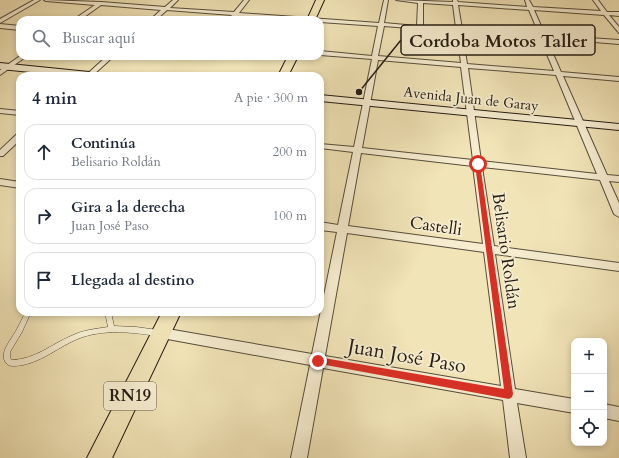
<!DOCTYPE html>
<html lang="es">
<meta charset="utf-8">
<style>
body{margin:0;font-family:Cardo,serif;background:#f2f2f3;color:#1f2937}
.controls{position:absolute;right:12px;bottom:12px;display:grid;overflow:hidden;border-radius:8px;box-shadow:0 2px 6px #0003}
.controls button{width:36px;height:36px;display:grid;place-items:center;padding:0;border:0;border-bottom:1px solid #e0e1e3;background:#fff;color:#1f2937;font:20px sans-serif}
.stop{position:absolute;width:12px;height:12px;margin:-9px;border:3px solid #d93025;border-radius:50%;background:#fff}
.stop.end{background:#d93025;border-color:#fff;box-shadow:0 1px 4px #0008}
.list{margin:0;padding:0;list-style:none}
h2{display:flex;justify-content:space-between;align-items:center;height:52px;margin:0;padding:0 16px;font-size:17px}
h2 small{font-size:13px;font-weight:400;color:#747a83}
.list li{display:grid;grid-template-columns:26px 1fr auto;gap:12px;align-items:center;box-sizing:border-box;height:56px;margin:0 8px 8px;padding:0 8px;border:1px solid #e0e1e3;border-radius:12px}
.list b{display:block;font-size:15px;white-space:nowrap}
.list p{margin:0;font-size:13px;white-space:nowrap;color:#747a83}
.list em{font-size:13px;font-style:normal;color:#747a83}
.icon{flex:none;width:22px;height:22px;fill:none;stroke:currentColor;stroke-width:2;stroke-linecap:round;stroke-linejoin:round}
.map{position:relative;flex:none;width:619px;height:458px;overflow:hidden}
.search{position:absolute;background:#fff;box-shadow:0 2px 6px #0003;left:16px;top:16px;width:308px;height:44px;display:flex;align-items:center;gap:10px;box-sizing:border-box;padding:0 14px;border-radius:12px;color:#747a83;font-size:15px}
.panel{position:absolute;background:#fff;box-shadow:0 2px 6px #0003;left:16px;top:72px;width:308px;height:244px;border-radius:12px}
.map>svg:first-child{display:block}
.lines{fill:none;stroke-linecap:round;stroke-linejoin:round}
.lane-casing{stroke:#574e3b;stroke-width:1}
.street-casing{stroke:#574e3b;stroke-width:2}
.secondary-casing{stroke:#241c12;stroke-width:2}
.primary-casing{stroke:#241c12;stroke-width:2}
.lane{fill:#f6edd0;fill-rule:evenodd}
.street{fill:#f6edd0;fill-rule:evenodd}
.secondary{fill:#f6edd0;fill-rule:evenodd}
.primary{fill:#f1e4b7;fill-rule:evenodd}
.route{fill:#d93025}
.labels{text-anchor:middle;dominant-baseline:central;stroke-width:3.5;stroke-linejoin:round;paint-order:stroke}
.far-street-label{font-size:14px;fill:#241c12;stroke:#f6edd0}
.shield{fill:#f6edd0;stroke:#635b4b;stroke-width:1}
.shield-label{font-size:16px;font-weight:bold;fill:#241c12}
.street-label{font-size:17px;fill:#241c12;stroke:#f6edd0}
.near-street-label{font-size:20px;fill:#241c12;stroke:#f6edd0}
.leader{fill:none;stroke:#241c12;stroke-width:1.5}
.callout-dot{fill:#241c12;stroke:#f6edd0;stroke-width:1.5}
.callout{fill:#f6edd0;stroke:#241c12;stroke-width:1.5}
.callout-label{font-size:18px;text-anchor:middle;font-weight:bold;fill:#241c12}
</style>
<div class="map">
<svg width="619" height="458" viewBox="0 0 619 458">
<rect width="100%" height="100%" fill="#f1e4b7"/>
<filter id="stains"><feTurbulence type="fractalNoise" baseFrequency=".005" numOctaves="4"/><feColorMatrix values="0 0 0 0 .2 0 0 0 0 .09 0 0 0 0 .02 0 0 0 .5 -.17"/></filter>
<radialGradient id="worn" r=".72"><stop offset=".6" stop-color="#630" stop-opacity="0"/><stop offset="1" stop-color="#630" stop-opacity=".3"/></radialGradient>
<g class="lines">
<g class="lane-casing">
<path id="lane" d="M 25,312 L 31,312 L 22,332 L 10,352 L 10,358 L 12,360 C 36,359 50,345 71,336 C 83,330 95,329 108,327 L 105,312 L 111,312 L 114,326 L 136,327 L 158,330 L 160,331 L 161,333 L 160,335 L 158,336 C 129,332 98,328 71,342 C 53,351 36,365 15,366 C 12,366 9,366 7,364 C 4,361 3,357 4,353 C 5,346 14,335 17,329 C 20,323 23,318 25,312 Z"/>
</g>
<g class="street-casing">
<path id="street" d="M 34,0 L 40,0 L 0,23 L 0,19 Z
M 44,0 L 101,2 L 165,7 L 173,0 L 178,0 L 170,8 L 234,12 L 244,0 L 249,0 L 239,13 L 379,23 L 384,0 L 388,0 L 384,23 L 417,26 L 418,3 L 396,0 L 453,2 L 453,0 L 457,0 L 458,2 L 527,7 L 525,0 L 529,0 L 533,7 L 601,11 L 593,0 L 598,0 L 607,12 L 619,12 L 619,16 L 609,15 L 619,27 L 619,33 L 604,15 L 534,10 L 545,35 L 619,40 L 619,44 L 546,38 L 561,72 L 619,77 L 619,81 L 563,76 L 607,175 L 619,176 L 619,182 L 609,181 L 619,203 L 619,217 L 614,214 L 600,180 L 482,167 L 494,246 L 619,263 L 619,271 L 495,254 L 515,389 L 574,399 L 574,413 L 517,403 L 526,458 L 510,458 L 503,400 L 323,368 L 307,458 L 291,458 L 310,365 L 162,338 L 158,337 L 156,333 L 158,329 L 162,328 L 312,354 L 337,232 L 320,230 L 320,222 L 338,225 L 353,152 L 320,148 L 320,144 L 354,147 L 372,59 L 320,55 L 320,51 L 372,56 L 378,26 L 320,22 L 320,20 L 297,20 L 237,16 L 233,19 L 230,17 L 232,15 L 167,10 L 156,20 L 150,20 L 161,10 L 101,5 L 80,20 L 73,20 L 95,5 L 46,1 ZM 423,3 L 453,5 L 456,28 L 423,26 ZM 458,5 L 529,10 L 539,34 L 462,29 ZM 384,26 L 457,32 L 461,63 L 378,56 ZM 462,32 L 540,38 L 554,71 L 467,64 ZM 378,60 L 461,67 L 473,160 L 362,148 ZM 468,68 L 556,75 L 597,174 L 481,161 ZM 361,153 L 473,166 L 483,244 L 348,226 ZM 347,233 L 484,252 L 501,386 L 325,356 Z
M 0,24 L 20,26 L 20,30 L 0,28 Z
M 20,56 L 27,56 L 0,75 L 0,70 Z
M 107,56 L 114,56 L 92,76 L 85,76 Z
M 0,109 L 20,111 L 20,115 L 0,113 Z
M 17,134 L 20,134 L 20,140 L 3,156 L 0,156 L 0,150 Z
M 0,179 L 20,182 L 20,188 L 0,185 Z
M 604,404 L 619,407 L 619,421 L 604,418 Z"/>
</g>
<g class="secondary-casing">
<path id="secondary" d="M 0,63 L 99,73 L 104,76 L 72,76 L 0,69 Z
M 320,95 L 619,124 L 619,130 L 320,101 Z"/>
</g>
<g class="primary-casing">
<path id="primary" d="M 316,0 L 324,0 L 315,20 L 307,20 Z
M 288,56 L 298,56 L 288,76 L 278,76 Z
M 162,312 L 181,312 L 112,458 L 87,458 Z"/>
</g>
<use href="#lane" class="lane"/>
<use href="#street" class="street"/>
<use href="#secondary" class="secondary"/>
<use href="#primary" class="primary"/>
</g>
<path class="route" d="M 478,162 L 480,164 L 513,394 L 512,397 L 509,399 L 315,363 L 314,361 L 318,357 L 504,389 L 475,164 Z"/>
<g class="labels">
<g class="far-street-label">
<text transform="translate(471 99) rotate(6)">Avenida Juan de Garay</text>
</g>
<rect class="shield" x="104" y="382" width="52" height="28" rx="3"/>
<g class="shield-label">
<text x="130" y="396">RN19</text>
</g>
<g class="street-label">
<text transform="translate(436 226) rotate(8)">Castelli</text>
<text transform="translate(506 251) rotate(82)">Belisario Roldán</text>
</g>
<g class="near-street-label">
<text transform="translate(407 356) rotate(10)">Juan José Paso</text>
</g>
</g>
<path class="leader" d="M359 92L401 40"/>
<circle class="callout-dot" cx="359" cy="92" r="4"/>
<rect class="callout" x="401" y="25" width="194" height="30" rx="4"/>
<g class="callout-label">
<text x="498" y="47">Cordoba Motos Taller</text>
</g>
<rect width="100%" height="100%" filter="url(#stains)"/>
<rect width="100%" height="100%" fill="url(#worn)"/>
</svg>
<div class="controls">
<button>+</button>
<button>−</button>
<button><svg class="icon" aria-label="locate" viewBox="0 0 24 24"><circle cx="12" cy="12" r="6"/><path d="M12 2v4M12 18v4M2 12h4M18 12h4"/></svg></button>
</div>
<div class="stop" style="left:478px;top:164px"></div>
<div class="stop end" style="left:318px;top:361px"></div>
<div class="search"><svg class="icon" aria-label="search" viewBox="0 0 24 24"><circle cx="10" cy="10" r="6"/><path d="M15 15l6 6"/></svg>Buscar aquí</div>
<section class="panel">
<h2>4 min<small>A pie · 300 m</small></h2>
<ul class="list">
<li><svg class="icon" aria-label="ahead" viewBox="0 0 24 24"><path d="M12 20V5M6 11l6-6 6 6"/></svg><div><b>Continúa</b><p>Belisario Roldán</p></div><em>200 m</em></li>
<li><svg class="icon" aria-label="right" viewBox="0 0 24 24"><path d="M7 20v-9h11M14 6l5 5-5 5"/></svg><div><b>Gira a la derecha</b><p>Juan José Paso</p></div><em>100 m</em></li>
<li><svg class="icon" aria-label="arrive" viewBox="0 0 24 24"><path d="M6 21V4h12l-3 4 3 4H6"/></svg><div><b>Llegada al destino</b></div></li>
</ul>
</section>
</div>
